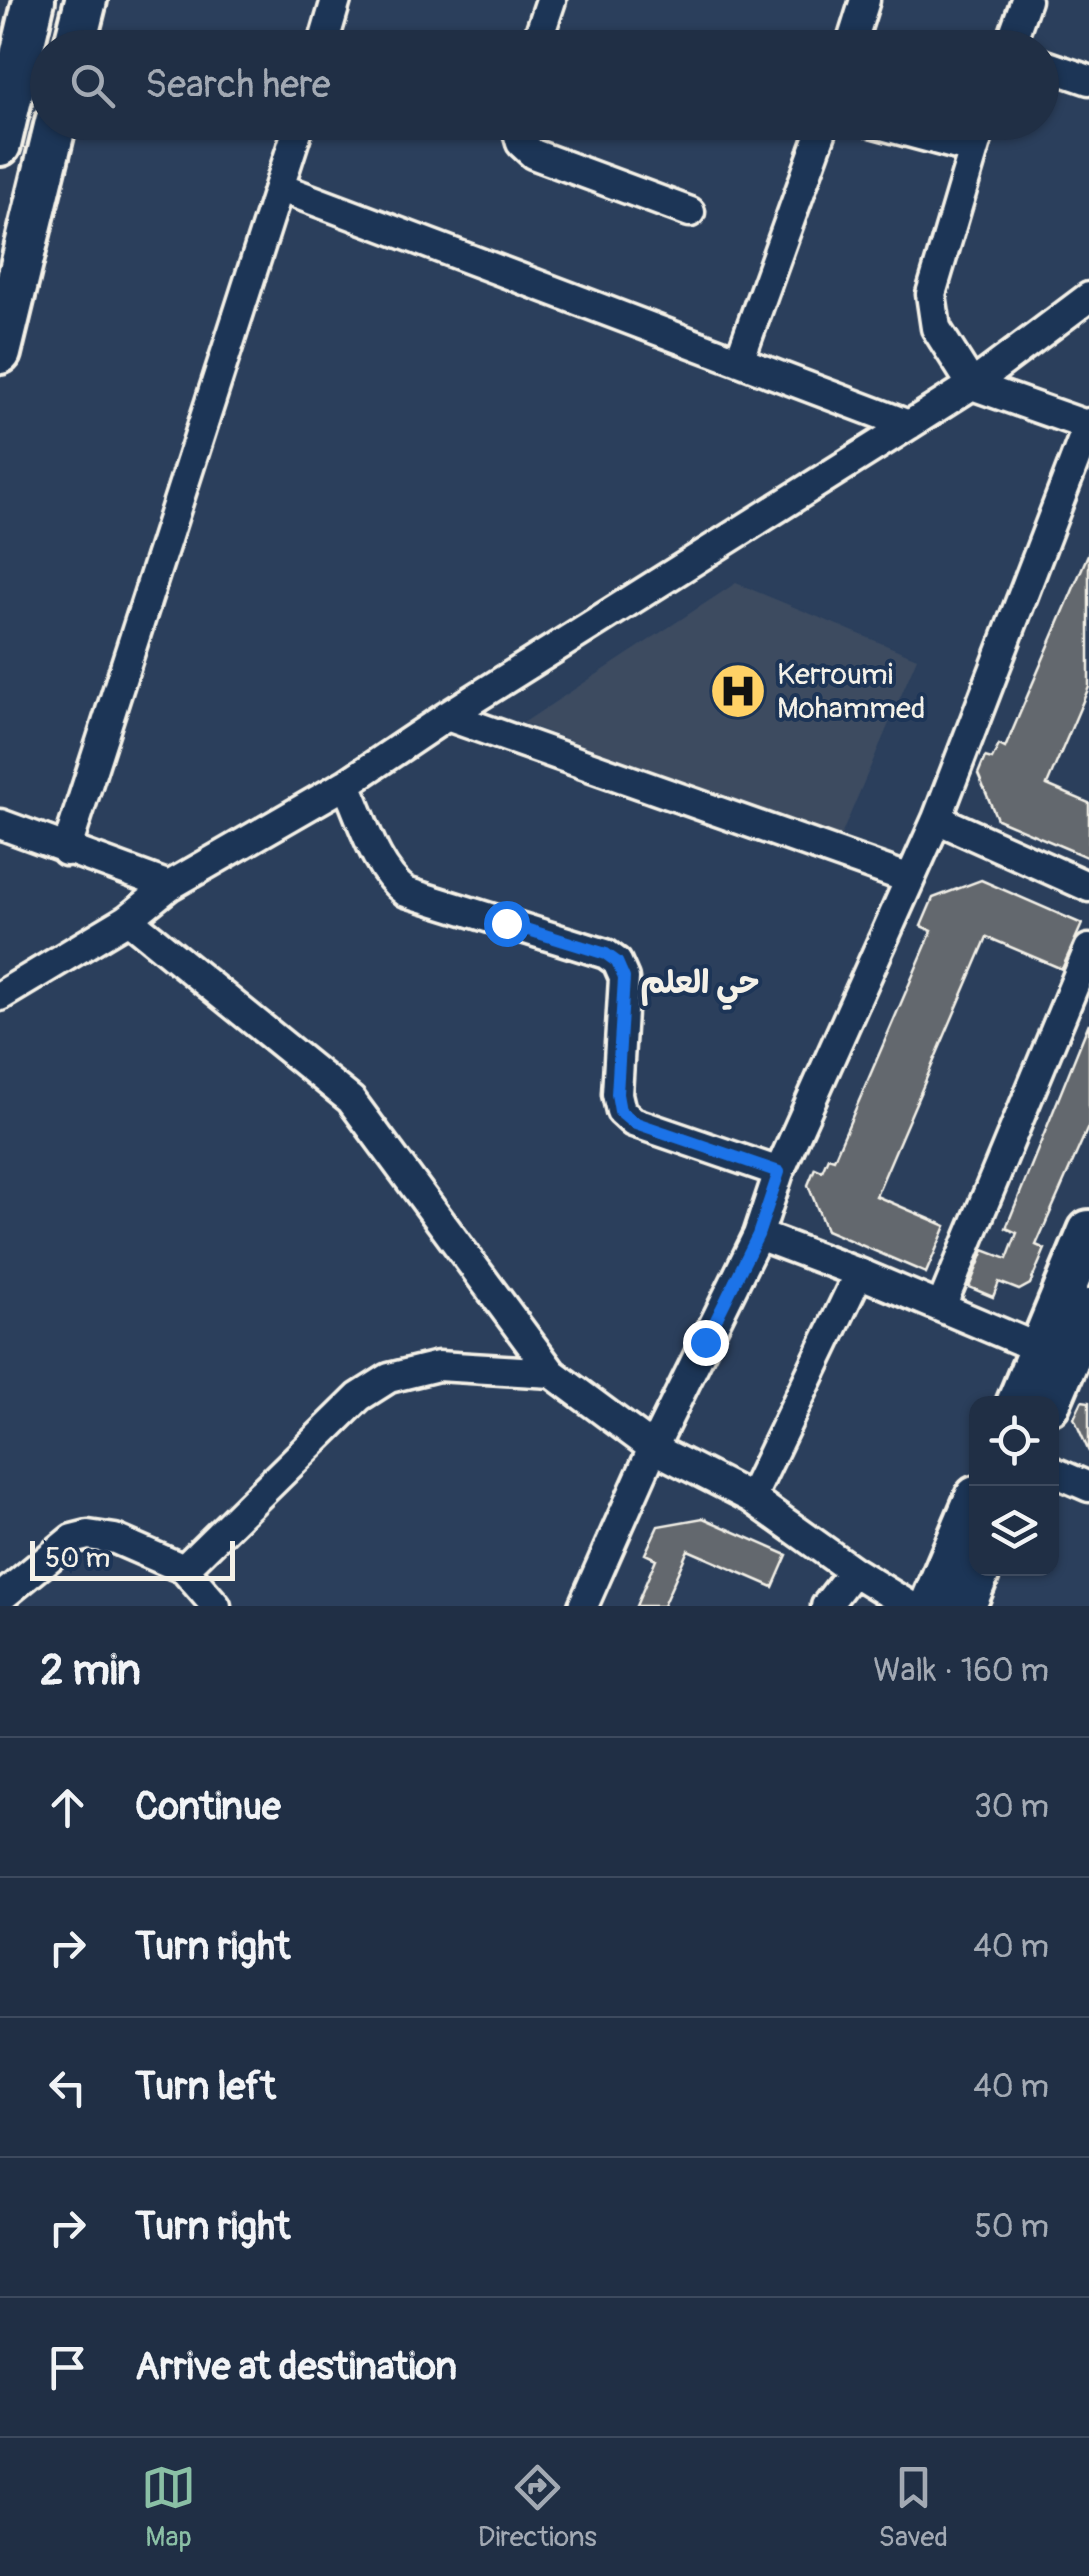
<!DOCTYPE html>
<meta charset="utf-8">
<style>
body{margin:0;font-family:Pangolin,"Playpen Sans Arabic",sans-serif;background:#2d3b50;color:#f1f3f6}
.controls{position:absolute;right:30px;bottom:30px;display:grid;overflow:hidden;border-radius:20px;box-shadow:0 2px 8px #0004}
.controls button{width:90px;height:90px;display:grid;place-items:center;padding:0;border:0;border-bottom:2px solid #3d4a5e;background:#202f45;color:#f1f3f6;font:50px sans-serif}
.scale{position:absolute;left:30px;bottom:25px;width:205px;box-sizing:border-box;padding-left:10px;border:5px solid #f4f1e8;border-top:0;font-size:28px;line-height:35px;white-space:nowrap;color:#f4f1e8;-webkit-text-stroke:8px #1d3557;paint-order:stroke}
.stop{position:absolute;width:30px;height:30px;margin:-22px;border:8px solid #1a73e8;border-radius:50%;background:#fff}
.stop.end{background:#1a73e8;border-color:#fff;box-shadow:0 2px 10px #0008}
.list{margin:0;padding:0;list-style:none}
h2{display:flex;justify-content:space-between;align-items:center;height:130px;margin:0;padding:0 40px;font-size:42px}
h2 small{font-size:32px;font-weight:400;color:#a2a9b3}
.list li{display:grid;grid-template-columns:65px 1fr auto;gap:30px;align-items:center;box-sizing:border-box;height:140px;padding:0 40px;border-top:2px solid #3d4a5e}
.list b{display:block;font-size:38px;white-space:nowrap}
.list em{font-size:32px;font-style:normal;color:#a2a9b3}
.icon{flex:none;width:55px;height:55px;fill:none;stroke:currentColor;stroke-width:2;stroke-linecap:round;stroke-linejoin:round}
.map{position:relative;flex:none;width:1089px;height:1606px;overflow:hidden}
.search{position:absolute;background:#202f45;box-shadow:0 2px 8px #0004;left:30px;right:30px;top:30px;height:110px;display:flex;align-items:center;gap:25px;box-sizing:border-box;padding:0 35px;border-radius:55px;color:#a2a9b3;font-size:38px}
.sheet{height:830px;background:#202f45}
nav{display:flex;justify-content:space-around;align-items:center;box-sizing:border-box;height:140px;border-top:2px solid #3d4a5e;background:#202f45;font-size:28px;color:#a2a9b3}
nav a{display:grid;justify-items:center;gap:5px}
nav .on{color:#8abfa5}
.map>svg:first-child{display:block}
.built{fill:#3c4b61}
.building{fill:#63686e;stroke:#f4f1e8;stroke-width:2.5}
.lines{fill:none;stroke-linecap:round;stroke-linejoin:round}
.street-casing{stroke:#f4f1e8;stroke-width:35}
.secondary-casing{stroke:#f4f1e8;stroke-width:48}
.street{stroke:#1d3557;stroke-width:28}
.secondary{stroke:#1d3557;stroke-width:40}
.route{stroke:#1a73e8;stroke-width:12}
.labels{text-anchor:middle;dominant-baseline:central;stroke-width:8;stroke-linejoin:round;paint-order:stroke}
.poi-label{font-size:30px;fill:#f4f1e8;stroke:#1d3557;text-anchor:start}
.neighbourhood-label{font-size:32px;font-weight:bold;fill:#f4f1e8;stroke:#1d3557}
</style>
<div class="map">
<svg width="1089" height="1606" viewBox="0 0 1089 1606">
<rect width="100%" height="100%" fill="#2b3f5c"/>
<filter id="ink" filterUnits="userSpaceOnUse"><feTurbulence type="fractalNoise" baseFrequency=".01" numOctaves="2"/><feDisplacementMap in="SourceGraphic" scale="20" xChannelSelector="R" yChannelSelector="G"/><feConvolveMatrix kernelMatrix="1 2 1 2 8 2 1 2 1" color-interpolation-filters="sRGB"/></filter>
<g filter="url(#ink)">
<path class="built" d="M 736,583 L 917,658 L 840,838 L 523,723 Z"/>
<path class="building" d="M 1089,552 L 1089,687 L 1047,785 L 1089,803 L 1089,858 L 997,819 L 978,774 L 985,757 L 992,759 L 999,745 L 1005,748 Z
M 981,880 L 1082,924 L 1062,969 L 987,937 L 876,1196 L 946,1226 L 926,1273 L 826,1230 L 808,1185 L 815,1168 L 822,1171 L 828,1157 L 834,1159 L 932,931 L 921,926 L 933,898 Z
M 1089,1023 L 1089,1125 L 1036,1245 L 1045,1249 L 1030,1284 L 1019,1290 L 999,1282 L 993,1297 L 969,1287 L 984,1250 L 1007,1259 L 1017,1233 L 1006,1228 Z
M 1082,1401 L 1089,1402 L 1089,1452 L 1074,1418 Z
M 703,1518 L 787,1555 L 773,1587 L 688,1550 L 663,1606 L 636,1606 L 656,1559 L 645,1554 L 658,1526 Z"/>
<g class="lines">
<g class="street-casing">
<path id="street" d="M 322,48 L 336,0
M 535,48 L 551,0
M 850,48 L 865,0
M 1009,48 L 1026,0
M 1042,64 L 1089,80
M 515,122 L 521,143 L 533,154 L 690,212
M 871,122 L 972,149
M 982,122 L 931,294 L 936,328 L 972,385 L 1089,426
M 281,188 L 909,425
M 739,361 L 825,122
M 447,716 L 910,879
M 346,784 C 362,819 375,869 406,892 L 606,954 L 617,962 L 624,978 L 617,1094 L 621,1111 L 633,1122 L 779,1172
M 937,819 L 1089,887
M 0,824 L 169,886
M 66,851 L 300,122
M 128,919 L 351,1100 L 552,1373 L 653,1448 L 751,1498 L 853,1571 L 910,1606
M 0,996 L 128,919 L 169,886 L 346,784 L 447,716 L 909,425 L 972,385 L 1089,297
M 758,1235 L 859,1273 L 1040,1349
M 941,1307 L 1089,949
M 1052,1471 L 1089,1487
M 751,1498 L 859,1273
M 184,1569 L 359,1397 L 389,1378 L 438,1366 L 552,1373
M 0,1598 L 72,1539 L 88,1535 L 115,1539 L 184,1569 L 216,1606
M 583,1606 L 653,1448 L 758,1235 L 779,1172 L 937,819 L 1089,423
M 826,1606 L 853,1571"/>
</g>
<g class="secondary-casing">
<path id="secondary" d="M 74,48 L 86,0
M 0,145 L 34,0
M 0,353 L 56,122
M 1017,1404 L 1089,1231
M 1049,1404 L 1089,1310
M 930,1606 L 976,1497
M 965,1606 L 980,1569"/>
</g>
<use href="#street" class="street"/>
<use href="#secondary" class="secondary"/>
</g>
</g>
<g class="lines" filter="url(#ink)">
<path class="route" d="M 506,923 L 606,954 L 617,962 L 624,978 L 617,1094 L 620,1111 L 633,1122 L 779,1172 L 758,1235 L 705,1342"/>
</g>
<defs>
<g id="hospital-disc" transform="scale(2.875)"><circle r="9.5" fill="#ffd166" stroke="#1d3557"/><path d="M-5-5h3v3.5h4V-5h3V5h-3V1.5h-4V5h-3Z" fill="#111"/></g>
</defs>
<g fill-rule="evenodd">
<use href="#hospital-disc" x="738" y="691"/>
</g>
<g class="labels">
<g class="poi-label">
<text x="777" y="674">Kerroumi<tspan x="777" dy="34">Mohammed</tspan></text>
</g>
<g class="neighbourhood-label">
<text x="700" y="983">حي العلم</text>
</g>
</g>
</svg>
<div class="controls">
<button><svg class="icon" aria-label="locate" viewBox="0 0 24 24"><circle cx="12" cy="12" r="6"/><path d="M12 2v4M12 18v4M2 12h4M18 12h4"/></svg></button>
<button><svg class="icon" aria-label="layers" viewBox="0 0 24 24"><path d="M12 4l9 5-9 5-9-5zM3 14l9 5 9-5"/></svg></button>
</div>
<div class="scale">50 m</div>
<div class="stop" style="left:506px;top:923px"></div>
<div class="stop end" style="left:705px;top:1342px"></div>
<div class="search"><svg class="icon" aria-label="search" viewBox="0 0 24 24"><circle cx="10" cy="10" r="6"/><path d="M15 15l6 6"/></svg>Search here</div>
</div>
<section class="sheet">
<h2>2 min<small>Walk · 160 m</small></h2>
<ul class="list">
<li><svg class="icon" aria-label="ahead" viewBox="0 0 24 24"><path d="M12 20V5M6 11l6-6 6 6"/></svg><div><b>Continue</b></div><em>30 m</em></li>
<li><svg class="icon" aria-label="right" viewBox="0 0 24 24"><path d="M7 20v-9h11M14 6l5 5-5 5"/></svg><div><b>Turn right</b></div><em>40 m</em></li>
<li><svg class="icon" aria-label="left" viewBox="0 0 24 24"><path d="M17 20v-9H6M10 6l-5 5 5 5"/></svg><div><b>Turn left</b></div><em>40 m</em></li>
<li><svg class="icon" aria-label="right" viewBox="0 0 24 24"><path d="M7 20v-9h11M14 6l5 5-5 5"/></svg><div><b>Turn right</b></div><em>50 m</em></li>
<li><svg class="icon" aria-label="arrive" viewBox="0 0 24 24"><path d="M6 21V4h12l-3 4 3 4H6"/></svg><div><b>Arrive at destination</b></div></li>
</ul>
</section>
<nav>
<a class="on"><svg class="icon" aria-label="map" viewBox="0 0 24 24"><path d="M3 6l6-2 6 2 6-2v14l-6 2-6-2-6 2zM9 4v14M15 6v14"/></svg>Map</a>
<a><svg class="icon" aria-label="directions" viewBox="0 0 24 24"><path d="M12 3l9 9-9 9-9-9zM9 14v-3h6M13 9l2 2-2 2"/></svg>Directions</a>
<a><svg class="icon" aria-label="saved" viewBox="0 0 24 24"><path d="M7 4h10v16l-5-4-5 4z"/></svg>Saved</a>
</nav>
